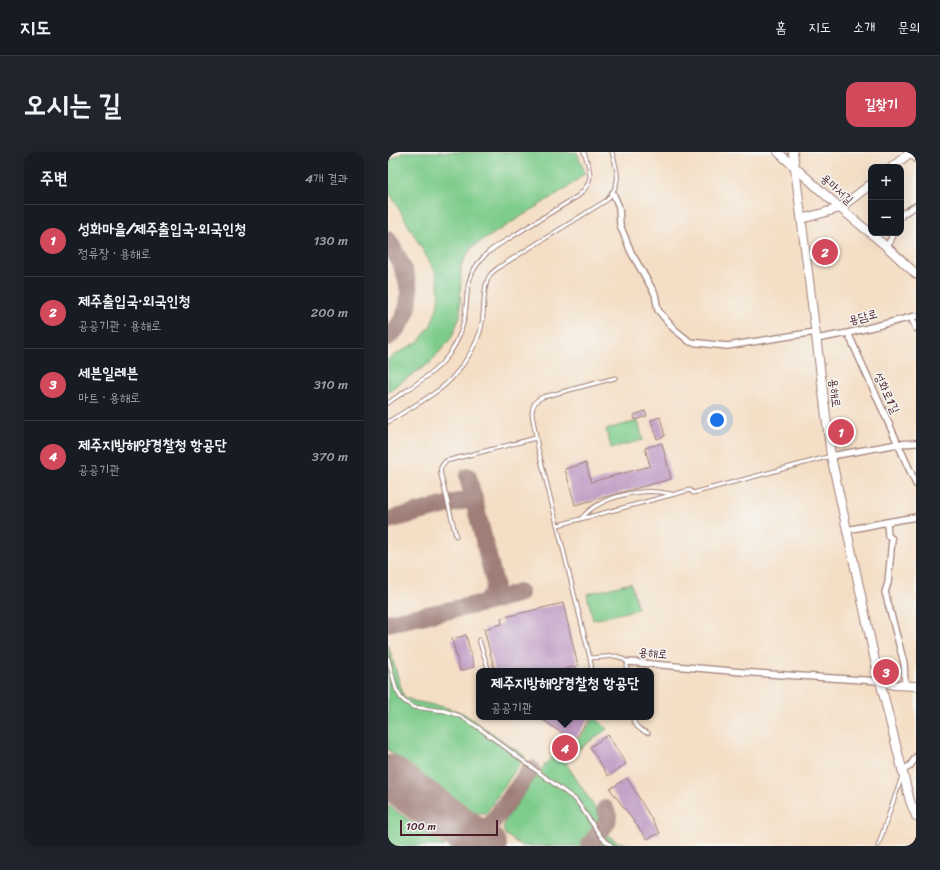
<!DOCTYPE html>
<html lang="ko">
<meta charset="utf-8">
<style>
body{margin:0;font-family:Sriracha,"Poor Story",sans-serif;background:#20242c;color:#f1f3f6}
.controls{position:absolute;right:12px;top:12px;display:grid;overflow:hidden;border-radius:8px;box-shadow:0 4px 16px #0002}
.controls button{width:36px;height:36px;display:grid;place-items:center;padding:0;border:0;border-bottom:1px solid #363941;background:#171b24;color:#f1f3f6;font:20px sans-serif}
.scale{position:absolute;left:12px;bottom:10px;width:98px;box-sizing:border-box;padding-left:4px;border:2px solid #4a1f2b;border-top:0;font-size:11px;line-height:14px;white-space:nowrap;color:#4a1f2b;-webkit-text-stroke:3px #f6f6f2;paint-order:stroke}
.you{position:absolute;left:329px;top:268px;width:14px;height:14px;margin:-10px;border:3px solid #fff;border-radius:50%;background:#1a73e8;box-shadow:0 0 0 6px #1a73e833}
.badge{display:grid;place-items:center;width:26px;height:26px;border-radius:50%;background:#d1495b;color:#fff;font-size:13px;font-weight:700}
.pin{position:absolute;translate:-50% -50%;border:2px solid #fff;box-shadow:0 1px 4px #0006}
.popup{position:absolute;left:88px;top:516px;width:178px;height:52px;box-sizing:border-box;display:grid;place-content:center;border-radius:8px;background:#171b24;filter:drop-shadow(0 1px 3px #0005);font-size:13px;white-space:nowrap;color:#9ea1a6}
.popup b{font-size:15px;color:#f1f3f6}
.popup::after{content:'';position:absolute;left:50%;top:100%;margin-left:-8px;border:8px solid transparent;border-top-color:#171b24}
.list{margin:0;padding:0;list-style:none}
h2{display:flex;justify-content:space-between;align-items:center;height:52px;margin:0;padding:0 16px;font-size:17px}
h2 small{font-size:13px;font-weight:400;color:#9ea1a6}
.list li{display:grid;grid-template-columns:26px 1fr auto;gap:12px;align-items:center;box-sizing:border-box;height:72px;padding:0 16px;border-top:1px solid #363941}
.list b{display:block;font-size:15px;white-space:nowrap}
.list p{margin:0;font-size:13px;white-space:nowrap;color:#9ea1a6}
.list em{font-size:13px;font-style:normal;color:#9ea1a6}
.map{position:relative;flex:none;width:528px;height:694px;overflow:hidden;border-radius:12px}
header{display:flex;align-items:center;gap:24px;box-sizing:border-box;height:56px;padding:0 20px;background:#171b24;border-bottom:1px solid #363941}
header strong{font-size:19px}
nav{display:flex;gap:22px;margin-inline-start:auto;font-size:14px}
.intro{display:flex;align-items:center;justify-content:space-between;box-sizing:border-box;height:96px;padding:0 24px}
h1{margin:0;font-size:28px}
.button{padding:10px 18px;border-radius:12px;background:#d1495b;color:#fff;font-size:14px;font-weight:700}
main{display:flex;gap:24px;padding:0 24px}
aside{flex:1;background:#171b24;border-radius:12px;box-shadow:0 4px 16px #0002}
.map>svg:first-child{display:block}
.green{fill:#7ecc8b;stroke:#64765b}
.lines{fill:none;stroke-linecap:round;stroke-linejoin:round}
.taxiway{stroke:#9f7e78;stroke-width:18}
.runway{stroke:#9f7e78;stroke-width:44}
.building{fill:#bd99c2}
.lane-casing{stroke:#9f7e78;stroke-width:5}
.street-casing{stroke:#9f7e78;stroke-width:8}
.secondary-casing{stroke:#9f7e78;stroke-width:10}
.lane{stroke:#fff;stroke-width:3}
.street{stroke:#fff;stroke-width:5.5}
.secondary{stroke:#fff;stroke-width:8}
.labels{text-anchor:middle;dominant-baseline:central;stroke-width:3;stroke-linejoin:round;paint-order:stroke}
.street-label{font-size:12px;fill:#4a1f2b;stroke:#f6f6f2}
</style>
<header>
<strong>지도</strong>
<nav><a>홈</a><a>지도</a><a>소개</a><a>문의</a></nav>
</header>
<div class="intro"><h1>오시는 길</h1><a class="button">길찾기</a></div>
<main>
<aside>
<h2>주변<small>4개 결과</small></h2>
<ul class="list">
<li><span class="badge">1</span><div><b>성화마을/제주출입국·외국인청</b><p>정류장 · 용해로</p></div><em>130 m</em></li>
<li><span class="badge">2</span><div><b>제주출입국·외국인청</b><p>공공기관 · 용해로</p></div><em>200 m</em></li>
<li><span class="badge">3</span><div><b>세븐일레븐</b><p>마트 · 용해로</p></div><em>310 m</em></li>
<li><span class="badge">4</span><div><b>제주지방해양경찰청 항공단</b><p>공공기관</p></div><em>370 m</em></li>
</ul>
</aside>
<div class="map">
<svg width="528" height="694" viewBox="0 0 528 694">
<rect width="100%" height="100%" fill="#f6f6f2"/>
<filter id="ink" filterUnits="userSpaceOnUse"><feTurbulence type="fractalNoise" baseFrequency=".025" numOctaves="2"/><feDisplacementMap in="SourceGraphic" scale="8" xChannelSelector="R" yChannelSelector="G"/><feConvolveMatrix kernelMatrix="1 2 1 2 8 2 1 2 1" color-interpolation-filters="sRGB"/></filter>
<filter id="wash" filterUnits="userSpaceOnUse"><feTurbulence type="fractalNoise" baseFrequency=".012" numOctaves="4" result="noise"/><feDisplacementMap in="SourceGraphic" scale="16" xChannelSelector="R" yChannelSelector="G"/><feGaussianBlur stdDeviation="0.9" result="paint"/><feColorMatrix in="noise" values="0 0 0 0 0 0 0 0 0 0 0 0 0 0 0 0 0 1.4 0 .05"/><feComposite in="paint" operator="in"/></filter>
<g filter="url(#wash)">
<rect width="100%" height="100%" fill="#f4dec5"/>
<path class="green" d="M 16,0 L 189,0 L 197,21 L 183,33 L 83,96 L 73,114 L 72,164 L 64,185 L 43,210 L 0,239 L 0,207 L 31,189 L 43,173 L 49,156 L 51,141 L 48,121 L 0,38 L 0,9 Z
M 250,269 L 255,288 L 223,296 L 218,277 Z
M 243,431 L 250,457 L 205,468 L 199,442 Z
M 0,493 L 16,545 L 26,549 L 56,555 L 75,561 L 137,604 L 98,661 L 87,661 L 0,598 Z
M 207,565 L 219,577 L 176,608 L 214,667 L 195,694 L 134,694 L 118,683 L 115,677 L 117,669 L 158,611 L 164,605 L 190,587 Z
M 0,653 L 57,694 L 0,694 Z
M 217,681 L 229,690 L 249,694 L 207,694 Z"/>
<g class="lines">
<path class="taxiway" d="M 0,88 C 20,121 35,154 0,185
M 80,325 L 107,432 L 104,443 L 96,451
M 0,368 L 86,346
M 0,471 L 96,451 L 132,441
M 101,675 L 100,686 L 101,694
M 74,678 C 84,679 93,681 101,675 L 143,617
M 201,694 L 219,670 L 220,664 L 217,657"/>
<path class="runway" d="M 0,624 L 97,694"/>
</g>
<g id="blocks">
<path class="building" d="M 257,259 L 259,264 L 247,268 L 246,263 Z
M 272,265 L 277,284 L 269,287 L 263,268 Z
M 274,291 L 283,327 L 187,353 L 177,317 L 198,311 L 203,330 L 262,314 L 257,296 Z
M 175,451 L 190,514 L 170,519 L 107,519 L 96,477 L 114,472 L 113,466 Z
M 78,483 L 86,515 L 72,519 L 64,487 Z
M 158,565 L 202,565 L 186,589 L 155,568 Z
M 220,583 L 238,612 L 220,624 L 202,595 Z
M 239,626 L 272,681 L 259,687 L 222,637 Z"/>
</g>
</g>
<g filter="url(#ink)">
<use href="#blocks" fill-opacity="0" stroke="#9f7e78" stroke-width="1"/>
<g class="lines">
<g class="lane-casing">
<path id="lane" d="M 227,226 L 155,245 C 147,248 144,254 144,262 L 150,296 L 202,506 L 229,504 L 240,510 L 238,519
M 0,251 C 34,227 66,214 76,168 C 81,145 75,128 93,108 C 100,98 112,92 122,86 C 144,72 167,58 190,44 C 207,30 203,19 196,0
M 0,270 C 17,259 36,249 52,237 C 68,225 86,199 92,180 C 98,163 93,137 102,123 C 104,120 108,118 111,115 L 219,48 C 234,30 230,21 224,0
M 193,367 C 211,344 255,335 283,342
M 170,373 L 302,338 L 305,341 L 443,304
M 68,384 L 53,323 C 52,317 52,314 58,309 L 148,286
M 91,488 L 101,519
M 0,506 L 8,537 L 13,546 L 16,549 L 25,555 L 57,559 L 72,564 L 91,576 L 188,648 L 214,686 L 224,694
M 202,506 L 204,519
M 244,565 C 247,574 251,578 260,581
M 490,694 L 514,624"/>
</g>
<g class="street-casing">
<path id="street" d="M 521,0 L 528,7
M 225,41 L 231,55 L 232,73 L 243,100 L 267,142 L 270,158 L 285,176 L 302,190 L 339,194 L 427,180
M 513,65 L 514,62 L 528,54
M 499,95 L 506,81
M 523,165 L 528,176
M 460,181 L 528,332
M 428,187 L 460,181 L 528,164
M 443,304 L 510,292 L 528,291
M 499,370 L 500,384 L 504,387 L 500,431 L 497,440 L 516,511 L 517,533
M 459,378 L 499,370 L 528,365
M 240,510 L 366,521 L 491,529
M 515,618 L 522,614 L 528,605"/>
</g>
<g class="secondary-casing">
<path id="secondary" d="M 390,0 L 452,56 L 499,95 L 528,122
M 405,0 L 443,304 L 488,513 L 522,649 L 528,664
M 504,15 L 523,0
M 414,67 L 452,56 L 483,32
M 491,529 L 505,533 L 528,534"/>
</g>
<use href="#lane" class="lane"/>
<use href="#street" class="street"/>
<use href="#secondary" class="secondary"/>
</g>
</g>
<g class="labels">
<g class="street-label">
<text transform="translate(449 37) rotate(42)">용마서길</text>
<text transform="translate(475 165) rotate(-15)">용담로</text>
<text transform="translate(447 241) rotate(83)">용해로</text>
<text transform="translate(499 241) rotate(65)">성화로1길</text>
<text transform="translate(265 501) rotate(5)">용해로</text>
</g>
</g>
</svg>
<div class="controls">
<button>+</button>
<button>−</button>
</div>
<div class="scale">100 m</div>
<div class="you"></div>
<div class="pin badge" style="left:453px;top:280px">1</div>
<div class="pin badge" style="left:437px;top:100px">2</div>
<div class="pin badge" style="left:498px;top:520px">3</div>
<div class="pin badge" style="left:177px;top:596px">4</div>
<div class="popup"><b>제주지방해양경찰청 항공단</b>공공기관</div>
</div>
</main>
